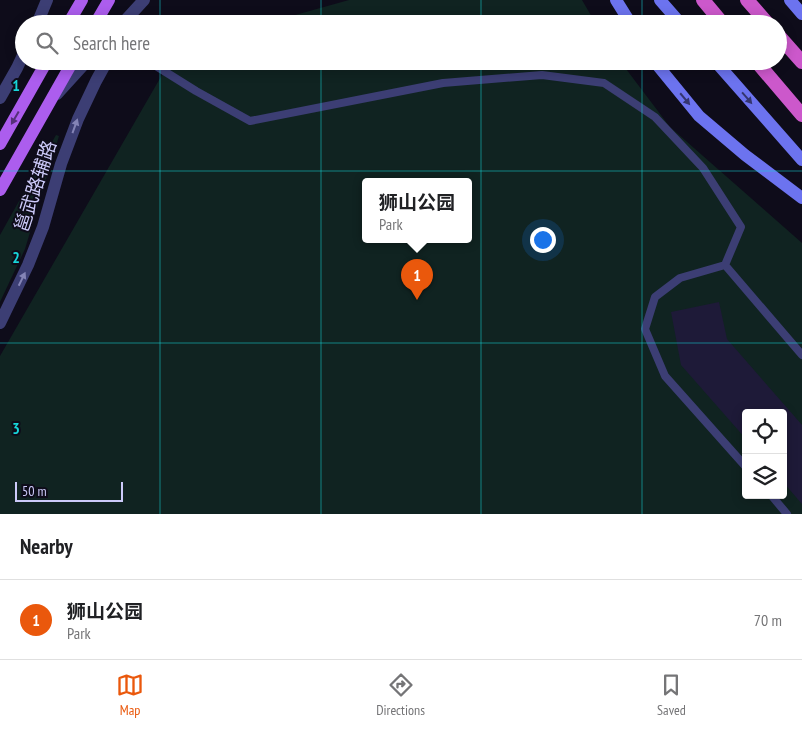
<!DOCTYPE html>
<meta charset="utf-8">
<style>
body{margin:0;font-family:"PT Sans Narrow","Noto Sans SC",sans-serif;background:#f6f6f6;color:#202124}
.controls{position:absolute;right:15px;bottom:15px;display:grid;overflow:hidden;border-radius:5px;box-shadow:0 2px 12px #0003}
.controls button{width:45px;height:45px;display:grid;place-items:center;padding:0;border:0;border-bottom:1px solid #e0e0e0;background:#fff;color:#202124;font:25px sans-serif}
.scale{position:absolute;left:15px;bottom:12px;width:108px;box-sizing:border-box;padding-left:5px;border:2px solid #cccaf9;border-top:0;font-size:14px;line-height:18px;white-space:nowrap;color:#cccaf9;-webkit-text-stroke:4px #0e0c1a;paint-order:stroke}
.you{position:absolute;left:542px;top:239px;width:18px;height:18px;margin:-12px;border:4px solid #fff;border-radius:50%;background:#1a73e8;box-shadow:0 0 0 8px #1a73e833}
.badge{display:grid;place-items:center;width:32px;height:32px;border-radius:50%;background:#ea580c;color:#fff;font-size:16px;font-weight:700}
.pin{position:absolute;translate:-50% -41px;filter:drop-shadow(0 1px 2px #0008)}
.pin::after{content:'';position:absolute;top:26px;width:18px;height:15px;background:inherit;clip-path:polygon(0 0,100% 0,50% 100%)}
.popup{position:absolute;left:362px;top:178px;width:110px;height:65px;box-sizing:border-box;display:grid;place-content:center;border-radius:5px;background:#fff;filter:drop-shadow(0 1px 4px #0005);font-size:16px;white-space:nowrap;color:#757577}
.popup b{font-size:19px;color:#202124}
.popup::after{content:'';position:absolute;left:50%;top:100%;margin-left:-10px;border:10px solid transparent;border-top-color:#fff}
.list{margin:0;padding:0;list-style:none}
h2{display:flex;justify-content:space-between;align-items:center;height:65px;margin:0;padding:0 20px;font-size:21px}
h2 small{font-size:16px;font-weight:400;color:#757577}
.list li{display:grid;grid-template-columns:32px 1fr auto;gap:15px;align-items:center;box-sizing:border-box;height:80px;padding:0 20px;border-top:1px solid #e0e0e0}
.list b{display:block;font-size:19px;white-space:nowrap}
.list p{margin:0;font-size:16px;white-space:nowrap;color:#757577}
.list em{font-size:16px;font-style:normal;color:#757577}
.icon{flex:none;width:28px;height:28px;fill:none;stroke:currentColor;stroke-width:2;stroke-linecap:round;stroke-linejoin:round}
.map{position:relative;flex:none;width:802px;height:514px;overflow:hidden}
.search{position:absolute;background:#fff;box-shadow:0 2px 12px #0003;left:15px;right:15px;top:15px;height:55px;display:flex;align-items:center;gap:12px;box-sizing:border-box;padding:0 18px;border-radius:28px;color:#757577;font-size:19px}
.sheet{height:145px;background:#fff}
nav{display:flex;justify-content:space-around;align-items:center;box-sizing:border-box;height:70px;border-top:1px solid #e0e0e0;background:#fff;font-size:14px;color:#757577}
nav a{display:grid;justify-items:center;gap:2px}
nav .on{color:#ea580c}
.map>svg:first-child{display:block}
.green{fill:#102321;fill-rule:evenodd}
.building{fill:#1e1a38}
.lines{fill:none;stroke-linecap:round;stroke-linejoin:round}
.service{stroke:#3c3e74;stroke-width:8}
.tertiary{stroke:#3c3e74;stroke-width:12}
.secondary{stroke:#6c73ef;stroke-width:12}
.primary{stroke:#ac5dee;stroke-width:12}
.trunk{stroke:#cc58cb;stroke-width:14}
.oneway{fill:#34356f}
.oneway2{fill:#553079}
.oneway3{fill:#8484b6}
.grid{fill:none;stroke:#17d5d9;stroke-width:1;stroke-opacity:0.55}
.labels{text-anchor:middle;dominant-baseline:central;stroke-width:4;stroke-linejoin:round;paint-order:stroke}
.street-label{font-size:19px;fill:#cccaf9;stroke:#0e0c1a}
.grid-label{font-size:16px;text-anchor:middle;font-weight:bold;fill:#17d5d9;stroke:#0e0c1a;stroke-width:4;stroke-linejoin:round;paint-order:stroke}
</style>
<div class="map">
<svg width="802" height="514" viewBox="0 0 802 514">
<rect width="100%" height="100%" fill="#0e0c1a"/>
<path class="green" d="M 349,0 L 582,0 L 596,24 L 263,24 Z
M 170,61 L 620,61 L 670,127 L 802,243 L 802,514 L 0,514 L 0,356 ZM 366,181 L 468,181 L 468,239 L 366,239 ZM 746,413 L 783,413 L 783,495 L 746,495 Z
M 56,135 L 59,136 L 25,249 L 0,302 L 0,235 Z"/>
<path class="building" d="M 719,302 L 727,339 L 802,425 L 802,504 L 783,482 L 783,413 L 746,413 L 746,439 L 681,365 L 671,312 Z"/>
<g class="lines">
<path class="service" d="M 148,61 L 196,91 L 250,121 L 443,83 L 542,75 L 604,83 L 655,117 L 703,168 L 741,227 L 725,265 L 680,278 L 655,297 L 645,329 L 665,376 L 746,467
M 725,265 L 802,355
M 771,495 L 787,514"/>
<path class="tertiary" d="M 37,24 L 47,0
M 122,24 L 144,0
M 57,94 L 87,61
M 0,98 L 17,68 L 24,53
M 0,323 L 28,265 L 43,227 L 61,164 L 78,119 L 96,81 L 107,61"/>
<path class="secondary" d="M 616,0 L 631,24
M 660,0 L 681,24
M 790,0 L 802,14
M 654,61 L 699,116 L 745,155 L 802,198
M 715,61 L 802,160"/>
<path class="primary" d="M 68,24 L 82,0
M 95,24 L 109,0
M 0,144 L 47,61
M 0,190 L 73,61"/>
<path class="trunk" d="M 703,0 L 723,24
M 747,0 L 768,24
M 778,35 L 802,62
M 756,61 L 802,115"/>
</g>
<defs><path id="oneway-solid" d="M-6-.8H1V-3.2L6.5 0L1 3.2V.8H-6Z" transform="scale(1.25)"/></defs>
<g class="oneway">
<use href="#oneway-solid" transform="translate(747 98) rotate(49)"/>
<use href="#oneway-solid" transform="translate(685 99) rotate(50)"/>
</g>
<use class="oneway2" href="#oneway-solid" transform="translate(15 118) rotate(120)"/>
<g class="oneway3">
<use href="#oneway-solid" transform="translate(75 126) rotate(-70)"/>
<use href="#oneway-solid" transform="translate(22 279) rotate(-64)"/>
</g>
<path class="grid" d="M 160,0 L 160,24M 321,0 L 321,24M 481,0 L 481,24M 642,0 L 642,24M 160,61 L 160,514M 321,61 L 321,514M 481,61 L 481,514M 642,61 L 642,514M 0,171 L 802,171M 0,343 L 802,343"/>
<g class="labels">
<g class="street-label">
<text transform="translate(35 186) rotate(-72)">邕武路辅路</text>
</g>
</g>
<g class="grid-label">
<text x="16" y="91">1</text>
<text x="16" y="263">2</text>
<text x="16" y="434">3</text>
</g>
</svg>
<div class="controls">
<button><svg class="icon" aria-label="locate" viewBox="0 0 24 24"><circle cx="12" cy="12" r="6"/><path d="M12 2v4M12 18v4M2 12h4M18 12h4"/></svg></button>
<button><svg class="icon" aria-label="layers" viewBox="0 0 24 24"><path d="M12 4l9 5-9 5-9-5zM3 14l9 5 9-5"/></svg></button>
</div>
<div class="scale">50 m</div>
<div class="you"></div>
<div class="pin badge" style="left:417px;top:300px">1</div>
<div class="popup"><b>狮山公园</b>Park</div>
<div class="search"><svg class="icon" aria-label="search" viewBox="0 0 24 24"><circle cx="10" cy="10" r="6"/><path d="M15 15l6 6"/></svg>Search here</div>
</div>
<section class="sheet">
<h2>Nearby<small></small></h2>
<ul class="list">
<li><span class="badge">1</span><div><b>狮山公园</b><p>Park</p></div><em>70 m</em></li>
</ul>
</section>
<nav>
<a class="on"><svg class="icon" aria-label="map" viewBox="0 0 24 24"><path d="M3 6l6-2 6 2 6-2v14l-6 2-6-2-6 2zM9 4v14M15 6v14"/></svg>Map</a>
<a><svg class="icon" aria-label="directions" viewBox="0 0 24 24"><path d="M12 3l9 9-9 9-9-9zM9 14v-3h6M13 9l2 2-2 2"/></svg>Directions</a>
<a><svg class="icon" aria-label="saved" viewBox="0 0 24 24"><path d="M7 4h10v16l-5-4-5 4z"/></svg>Saved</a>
</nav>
